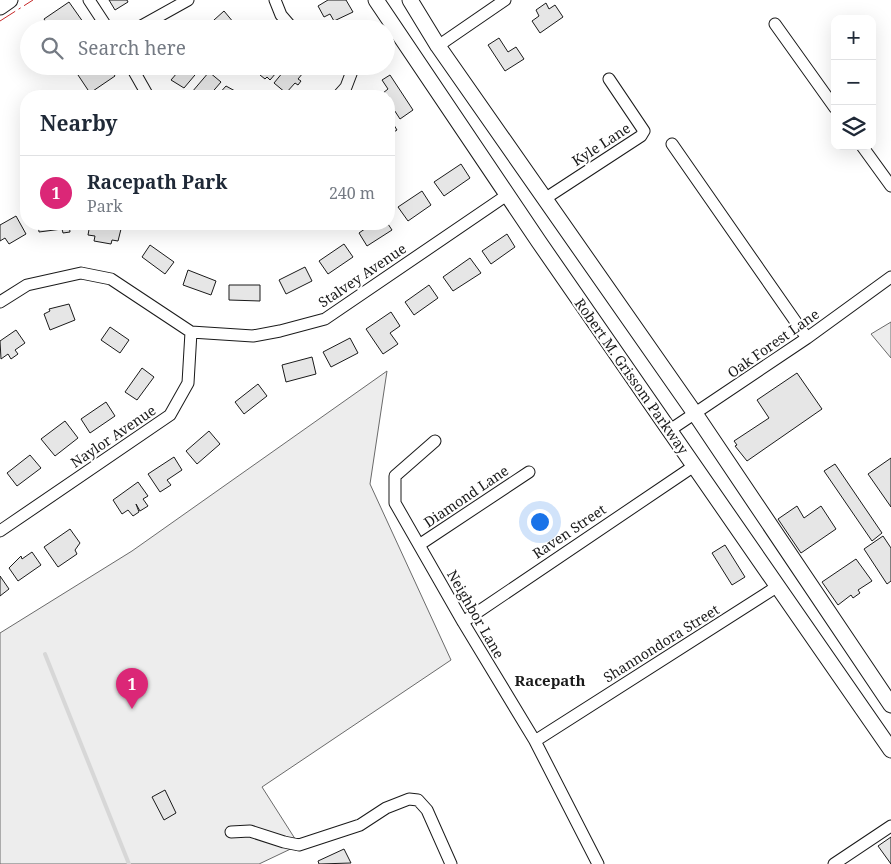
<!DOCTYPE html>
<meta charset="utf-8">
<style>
body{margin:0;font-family:"Noto Serif",serif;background:#f2f2f3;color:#1f2937}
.controls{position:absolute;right:15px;top:15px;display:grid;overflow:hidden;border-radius:10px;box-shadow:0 5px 20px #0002}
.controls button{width:45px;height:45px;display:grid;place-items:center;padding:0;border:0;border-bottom:1px solid #e0e1e3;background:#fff;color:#1f2937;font:25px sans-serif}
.you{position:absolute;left:539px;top:521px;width:18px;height:18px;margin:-12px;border:4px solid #fff;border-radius:50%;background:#1a73e8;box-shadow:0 0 0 8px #1a73e833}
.badge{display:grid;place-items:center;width:32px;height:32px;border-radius:50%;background:#db2777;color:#fff;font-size:16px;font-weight:700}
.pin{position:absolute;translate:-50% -41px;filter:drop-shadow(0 1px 2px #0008)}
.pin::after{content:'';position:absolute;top:26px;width:18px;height:15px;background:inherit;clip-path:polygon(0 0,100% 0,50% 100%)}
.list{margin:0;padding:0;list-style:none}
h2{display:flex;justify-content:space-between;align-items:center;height:65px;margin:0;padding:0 20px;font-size:21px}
h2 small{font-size:16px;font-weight:400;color:#747a83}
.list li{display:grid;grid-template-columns:32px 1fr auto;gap:15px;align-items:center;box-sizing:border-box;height:75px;padding:0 20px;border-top:1px solid #e0e1e3}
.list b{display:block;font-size:19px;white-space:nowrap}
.list p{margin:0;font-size:16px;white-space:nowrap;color:#747a83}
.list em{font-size:16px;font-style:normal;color:#747a83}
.icon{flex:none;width:28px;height:28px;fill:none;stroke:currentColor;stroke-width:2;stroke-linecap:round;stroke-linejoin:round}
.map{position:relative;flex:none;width:891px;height:864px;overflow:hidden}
.search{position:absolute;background:#fff;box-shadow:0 5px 20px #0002;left:20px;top:20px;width:375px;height:55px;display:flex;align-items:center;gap:12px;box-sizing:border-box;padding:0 18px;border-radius:28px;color:#747a83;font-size:19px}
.panel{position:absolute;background:#fff;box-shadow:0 5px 20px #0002;left:20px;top:90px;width:375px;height:140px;border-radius:20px}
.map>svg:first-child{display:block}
.built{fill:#ededed;stroke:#6a6a6a}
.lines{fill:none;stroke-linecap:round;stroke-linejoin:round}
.stream{stroke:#d7d7d7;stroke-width:4}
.building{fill:#e6e6e6;stroke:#1a1a1a}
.street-casing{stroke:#1a1a1a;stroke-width:13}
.secondary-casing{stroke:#1a1a1a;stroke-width:17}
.street{stroke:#fff;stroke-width:11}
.secondary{stroke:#fff;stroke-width:15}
.power{stroke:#c62828;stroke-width:1;stroke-dasharray:18 4 2.5 4;stroke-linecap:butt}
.labels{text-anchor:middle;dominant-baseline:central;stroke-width:4;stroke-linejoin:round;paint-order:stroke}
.street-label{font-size:14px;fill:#1a1a1a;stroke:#fff}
.neighbourhood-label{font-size:15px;font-weight:bold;fill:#1a1a1a;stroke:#fff}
</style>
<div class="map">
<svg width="891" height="864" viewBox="0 0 891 864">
<rect width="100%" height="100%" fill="#fff"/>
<path class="built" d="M 891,322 L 891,358 L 871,334 Z
M 387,371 L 370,484 L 451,660 L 262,787 L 299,845 L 259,864 L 0,864 L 0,633 L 132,551 Z"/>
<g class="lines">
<path class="stream" d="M 45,654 L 129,864"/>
</g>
<path class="building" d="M 109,0 L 127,0 L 128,2 L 115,10 Z
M 328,0 L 346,0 L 353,12 L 334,21 L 330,14 L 324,17 L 318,6 Z
M 69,2 L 88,29 L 50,29 L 44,19 Z
M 546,3 L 549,9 L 555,5 L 563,17 L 540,33 L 532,21 L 539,16 L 536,10 Z
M 224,11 L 234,23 L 229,29 L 204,29 Z
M 499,38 L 508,52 L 516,47 L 524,59 L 505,71 L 488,45 Z
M 72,66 L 109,66 L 115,76 L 90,93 Z
M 183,66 L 196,66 L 200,69 L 184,88 L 171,80 Z
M 262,66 L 282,66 L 270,80 L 267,77 L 265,79 L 260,75 L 262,73 L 259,69 Z
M 288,66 L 295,66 L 303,73 L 298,79 L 301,81 L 298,85 L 295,83 L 286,93 L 274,83 Z
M 209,72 L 221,82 L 209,96 L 197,96 L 192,92 Z
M 390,75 L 413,110 L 400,119 L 389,102 L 389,96 L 385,96 L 383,93 L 388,89 L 382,80 Z
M 226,86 L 235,91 L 233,93 L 236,96 L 217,96 Z
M 389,117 L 397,130 L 389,135 Z
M 461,164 L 470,178 L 444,196 L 434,182 Z
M 422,191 L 431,205 L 408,221 L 398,207 Z
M 16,216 L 26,234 L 9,244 L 5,238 L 0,241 L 0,225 Z
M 38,224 L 69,224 L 70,232 L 63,233 L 62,229 L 39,232 Z
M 90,224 L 122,225 L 118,241 L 112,240 L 111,244 L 94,241 L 95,236 L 88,235 Z
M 372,224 L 388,224 L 392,230 L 367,246 L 359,233 Z
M 507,234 L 515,247 L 491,264 L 482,251 Z
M 344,244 L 353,257 L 328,274 L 319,261 Z
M 150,245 L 174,262 L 165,274 L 142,257 Z
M 470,258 L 481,273 L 453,291 L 443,277 Z
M 305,267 L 312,281 L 286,294 L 279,280 Z
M 188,270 L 216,281 L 211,295 L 183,285 Z
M 229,285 L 260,285 L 260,301 L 229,300 Z
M 429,285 L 438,298 L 414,315 L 405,302 Z
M 69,304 L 75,320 L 50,330 L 44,314 L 50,311 L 49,309 Z
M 391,312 L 400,326 L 390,333 L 398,344 L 383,354 L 366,329 Z
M 110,327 L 129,340 L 120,353 L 101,340 Z
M 16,330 L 25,343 L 15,350 L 18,354 L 11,359 L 8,354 L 1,359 L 0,341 Z
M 350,338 L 358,353 L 331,367 L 323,352 Z
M 312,357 L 316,374 L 286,382 L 282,365 Z
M 142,368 L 154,377 L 137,400 L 125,392 Z
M 797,373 L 822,409 L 747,461 L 735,446 L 737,445 L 734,441 L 769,418 L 757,400 Z
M 258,384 L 267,396 L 244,414 L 235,402 Z
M 106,402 L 115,416 L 90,433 L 81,419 Z
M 65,421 L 78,438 L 55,456 L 41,439 Z
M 209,431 L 220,444 L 197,464 L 186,451 Z
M 30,455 L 41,468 L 17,486 L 7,473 Z
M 174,457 L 182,470 L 167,480 L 171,485 L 160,492 L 148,474 Z
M 891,458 L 891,507 L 868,474 Z
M 835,464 L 882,533 L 872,541 L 824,471 Z
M 138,482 L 148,496 L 143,499 L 148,506 L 140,511 L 136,504 L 139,512 L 133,516 L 128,510 L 122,514 L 113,500 Z
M 797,506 L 804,518 L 821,506 L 836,529 L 801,553 L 778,519 Z
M 70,529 L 80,543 L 75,550 L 77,554 L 58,567 L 44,547 Z
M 883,536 L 891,548 L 891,581 L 887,584 L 864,549 Z
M 725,545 L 745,577 L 732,585 L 712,553 Z
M 32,552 L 41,565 L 18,581 L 9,568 L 21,556 L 22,559 Z
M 856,559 L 872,581 L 858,590 L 860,593 L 853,598 L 851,595 L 838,605 L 822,582 Z
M 0,576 L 9,589 L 0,596 Z
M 165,790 L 176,813 L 164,820 L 152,797 Z
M 891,837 L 891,864 L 878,846 Z
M 344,849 L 351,863 L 319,864 L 318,861 Z"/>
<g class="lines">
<g class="street-casing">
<path id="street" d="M 89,0 L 108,29
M 275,0 L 281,15 L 293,29
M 775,24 L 835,108
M 136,29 L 188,0
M 438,46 L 505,0
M 131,66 L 148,96
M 338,96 L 346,87 L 354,66
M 672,144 L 807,338
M 862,146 L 891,186
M 546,198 L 641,136 L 644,131 L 609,79
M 0,302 L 27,285 L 81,273 L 111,279 L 191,332 L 253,336 L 280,331 L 325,319 L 507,195
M 670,430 L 807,338 L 891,277
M 435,441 L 395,476 L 395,503 L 463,622 L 535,741 L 598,864
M 0,531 L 170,415 L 188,383 L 191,332
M 419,545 L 529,472
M 463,622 L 694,466
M 535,741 L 778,586
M 231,832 L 250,831 L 284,842 L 299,845 L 360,825 L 386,808 L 409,799 L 418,800 L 427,810 L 451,864
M 834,864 L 891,826"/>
</g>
<g class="secondary-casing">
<path id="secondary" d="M 376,0 L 539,242 L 891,750
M 410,0 L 438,46 L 696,415 L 891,705
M 0,7 L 10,0"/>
</g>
<use href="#street" class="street"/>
<use href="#secondary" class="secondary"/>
<path class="power" d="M 0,21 L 33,0"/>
</g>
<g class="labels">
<g class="street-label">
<text transform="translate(601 144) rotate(-33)">Kyle Lane</text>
<text transform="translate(362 275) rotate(-34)">Stalvey Avenue</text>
<text transform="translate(773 343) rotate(-35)">Oak Forest Lane</text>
<text transform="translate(632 376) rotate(55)">Robert M. Grissom Parkway</text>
<text transform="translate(113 436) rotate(-34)">Naylor Avenue</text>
<text transform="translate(466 496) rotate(-34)">Diamond Lane</text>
<text transform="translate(569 531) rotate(-34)">Raven Street</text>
<text transform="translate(476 614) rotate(60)">Neighbor Lane</text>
<text transform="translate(661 643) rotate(-32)">Shannondora Street</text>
</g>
<g class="neighbourhood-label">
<text x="550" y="680">Racepath</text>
</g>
</g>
</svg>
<div class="controls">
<button>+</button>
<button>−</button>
<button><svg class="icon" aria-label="layers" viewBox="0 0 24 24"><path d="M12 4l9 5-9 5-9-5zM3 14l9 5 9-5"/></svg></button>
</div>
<div class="you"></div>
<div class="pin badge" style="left:132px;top:709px">1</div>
<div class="search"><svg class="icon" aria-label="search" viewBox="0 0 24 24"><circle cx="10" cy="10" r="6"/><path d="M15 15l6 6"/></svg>Search here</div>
<section class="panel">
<h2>Nearby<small></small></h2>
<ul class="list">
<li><span class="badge">1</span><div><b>Racepath Park</b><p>Park</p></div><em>240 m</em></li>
</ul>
</section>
</div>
